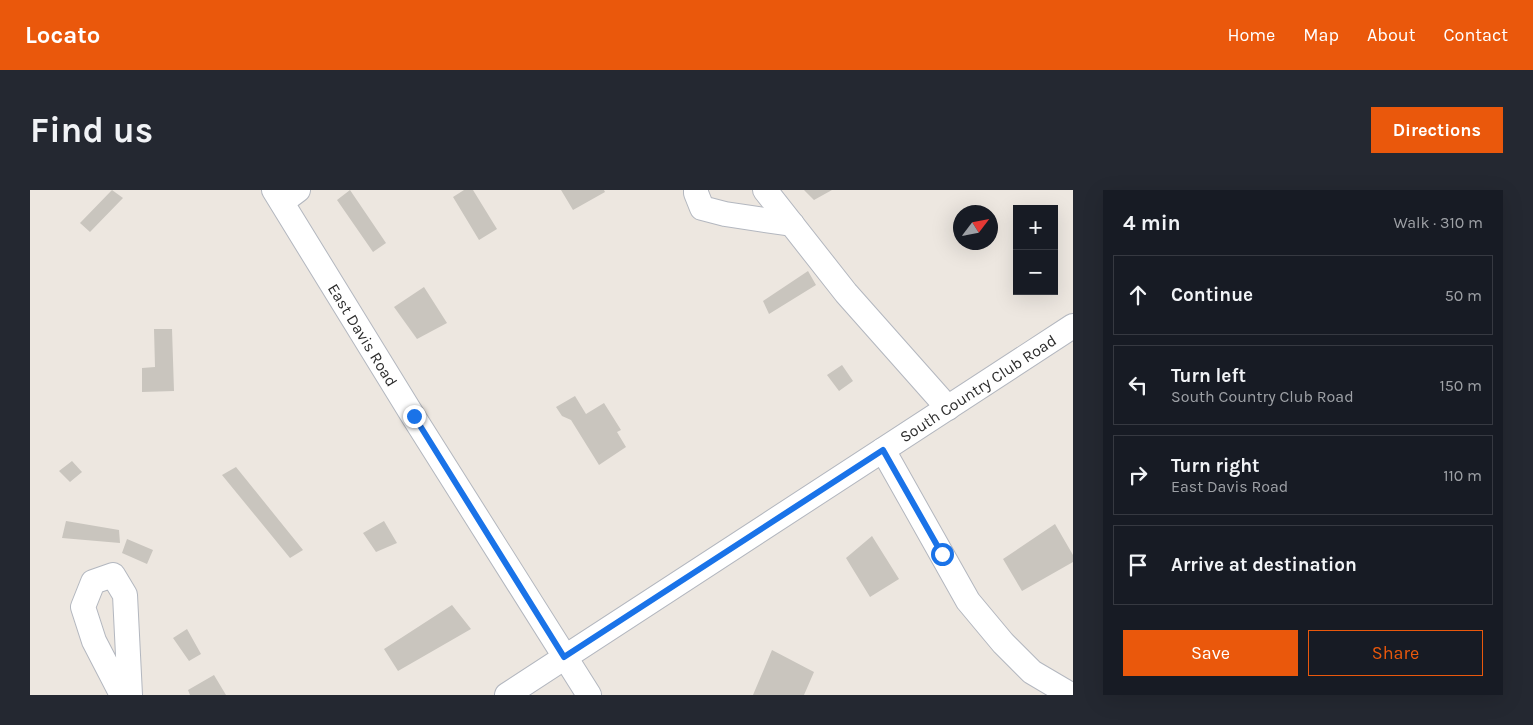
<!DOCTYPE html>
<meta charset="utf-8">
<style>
body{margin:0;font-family:Karla,sans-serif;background:#242831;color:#f1f3f6}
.controls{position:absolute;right:15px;top:15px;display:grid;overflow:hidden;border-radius:0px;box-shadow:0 5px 20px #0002}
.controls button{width:45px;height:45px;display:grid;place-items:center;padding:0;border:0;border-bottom:1px solid #363941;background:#171b24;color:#f1f3f6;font:25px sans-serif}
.compass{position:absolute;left:923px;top:15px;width:45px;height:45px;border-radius:50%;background:#171b24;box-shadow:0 5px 20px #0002;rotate:58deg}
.stop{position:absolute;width:15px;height:15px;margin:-11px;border:4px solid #1a73e8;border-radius:50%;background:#fff}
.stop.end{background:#1a73e8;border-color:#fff;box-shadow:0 1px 5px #0008}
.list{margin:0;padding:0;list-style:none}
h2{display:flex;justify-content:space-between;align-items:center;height:65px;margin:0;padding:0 20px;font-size:21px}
h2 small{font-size:16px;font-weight:400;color:#9ea1a6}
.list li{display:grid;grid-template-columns:32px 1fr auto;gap:15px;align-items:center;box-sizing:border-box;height:80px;margin:0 10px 10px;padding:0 10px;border:1px solid #363941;border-radius:0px}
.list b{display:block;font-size:19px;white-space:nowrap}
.list p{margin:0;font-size:16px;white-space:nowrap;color:#9ea1a6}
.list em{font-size:16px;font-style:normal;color:#9ea1a6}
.actions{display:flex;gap:10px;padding:15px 20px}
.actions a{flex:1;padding:11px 0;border:1px solid #ea580c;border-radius:0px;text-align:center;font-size:18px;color:#ea580c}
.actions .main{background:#ea580c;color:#fff}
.icon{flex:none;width:28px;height:28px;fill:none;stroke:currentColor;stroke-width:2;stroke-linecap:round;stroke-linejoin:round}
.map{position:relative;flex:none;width:1043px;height:505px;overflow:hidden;border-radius:0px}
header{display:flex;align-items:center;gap:30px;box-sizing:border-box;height:70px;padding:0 25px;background:#ea580c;color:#fff}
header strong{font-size:24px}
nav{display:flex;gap:28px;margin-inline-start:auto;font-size:18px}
.intro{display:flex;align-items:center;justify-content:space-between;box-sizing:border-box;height:120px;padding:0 30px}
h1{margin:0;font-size:35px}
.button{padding:12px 22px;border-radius:0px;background:#ea580c;color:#fff;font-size:18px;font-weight:700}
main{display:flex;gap:30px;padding:0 30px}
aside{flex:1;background:#171b24;border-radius:0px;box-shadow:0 5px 20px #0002}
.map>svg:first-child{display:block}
.building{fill:#c9c5be}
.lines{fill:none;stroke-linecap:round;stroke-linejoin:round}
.minor-casing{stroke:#b3b7bf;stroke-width:26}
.minor{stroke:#fff;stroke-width:24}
.route{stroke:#1a73e8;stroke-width:6}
.labels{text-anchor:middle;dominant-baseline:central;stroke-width:4.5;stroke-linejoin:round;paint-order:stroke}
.street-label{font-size:16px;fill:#2d2d2d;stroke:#fff}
</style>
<header>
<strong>Locato</strong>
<nav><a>Home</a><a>Map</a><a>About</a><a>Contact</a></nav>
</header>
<div class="intro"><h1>Find us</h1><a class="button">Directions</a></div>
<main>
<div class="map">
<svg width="1043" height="505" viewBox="0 0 1043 505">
<rect width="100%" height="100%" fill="#ede7e0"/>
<path class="building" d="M 82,0 L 93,8 L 60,42 L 50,33 Z
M 320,0 L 356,53 L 343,62 L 307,10 Z
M 434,0 L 443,0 L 467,39 L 449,50 L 423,7 Z
M 531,0 L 574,0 L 575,2 L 543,20 Z
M 774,0 L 802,0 L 784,10 Z
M 778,81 L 786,95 L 739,124 L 733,111 Z
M 394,97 L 417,133 L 387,149 L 364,117 Z
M 124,139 L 142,139 L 144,201 L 112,202 L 112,178 L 125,177 Z
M 812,175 L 823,191 L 809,201 L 797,185 Z
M 545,206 L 556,224 L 574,213 L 591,240 L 587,242 L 596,257 L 569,275 L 541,230 L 532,226 L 526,217 Z
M 42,271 L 52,282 L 40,292 L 29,281 Z
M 206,277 L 273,360 L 260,368 L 192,285 Z
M 36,331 L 89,340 L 90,353 L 32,348 Z
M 354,331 L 367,353 L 346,362 L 333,343 Z
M 1025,334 L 1043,365 L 1043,372 L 992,401 L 973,369 Z
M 842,346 L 869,389 L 840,407 L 816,368 Z
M 97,349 L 123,360 L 117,374 L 92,363 Z
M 422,415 L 441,439 L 368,481 L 354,459 Z
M 157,439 L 171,464 L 159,471 L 143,448 Z
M 742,460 L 784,482 L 774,505 L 723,505 Z
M 184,485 L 196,505 L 160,505 L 158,500 Z"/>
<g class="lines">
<g class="minor-casing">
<g id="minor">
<path id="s1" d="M 244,0 L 383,226 L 559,505"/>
<path d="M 666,0 L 666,3 L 672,18 L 695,24 L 762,34"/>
<path d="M 735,0 L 816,103 L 918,218"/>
<path d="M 252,12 L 268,0"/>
<path d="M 853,260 L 938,411 L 973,453 L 1002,482 L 1041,505"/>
<path d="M 92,505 L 64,451 L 53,417 L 63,392 L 83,385 L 95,405 L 100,505"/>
<path id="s2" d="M 477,505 L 1043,136"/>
</g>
</g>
<use href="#minor" class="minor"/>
</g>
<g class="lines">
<path class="route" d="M 384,226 L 534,467 L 853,260 L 912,364"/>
</g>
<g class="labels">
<g class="street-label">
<text stroke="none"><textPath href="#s1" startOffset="170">East Davis Road</textPath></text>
<text stroke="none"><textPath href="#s2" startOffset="562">South Country Club Road</textPath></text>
</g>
</g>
</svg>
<div class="controls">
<button>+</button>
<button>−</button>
</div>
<svg class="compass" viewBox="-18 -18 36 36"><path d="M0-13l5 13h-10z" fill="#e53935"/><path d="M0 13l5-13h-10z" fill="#9ea1a6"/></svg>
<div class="stop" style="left:912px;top:364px"></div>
<div class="stop end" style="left:384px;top:226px"></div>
</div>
<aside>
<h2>4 min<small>Walk · 310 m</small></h2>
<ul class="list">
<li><svg class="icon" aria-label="ahead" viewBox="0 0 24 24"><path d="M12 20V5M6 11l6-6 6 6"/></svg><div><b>Continue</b></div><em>50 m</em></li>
<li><svg class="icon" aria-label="left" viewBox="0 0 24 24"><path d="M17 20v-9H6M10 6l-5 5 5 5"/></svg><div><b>Turn left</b><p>South Country Club Road</p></div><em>150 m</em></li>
<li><svg class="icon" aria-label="right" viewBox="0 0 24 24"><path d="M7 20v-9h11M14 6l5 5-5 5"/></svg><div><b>Turn right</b><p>East Davis Road</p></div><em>110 m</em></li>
<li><svg class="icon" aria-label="arrive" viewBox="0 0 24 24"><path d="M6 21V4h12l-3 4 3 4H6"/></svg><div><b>Arrive at destination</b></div></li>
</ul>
<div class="actions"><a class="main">Save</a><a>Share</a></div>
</aside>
</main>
